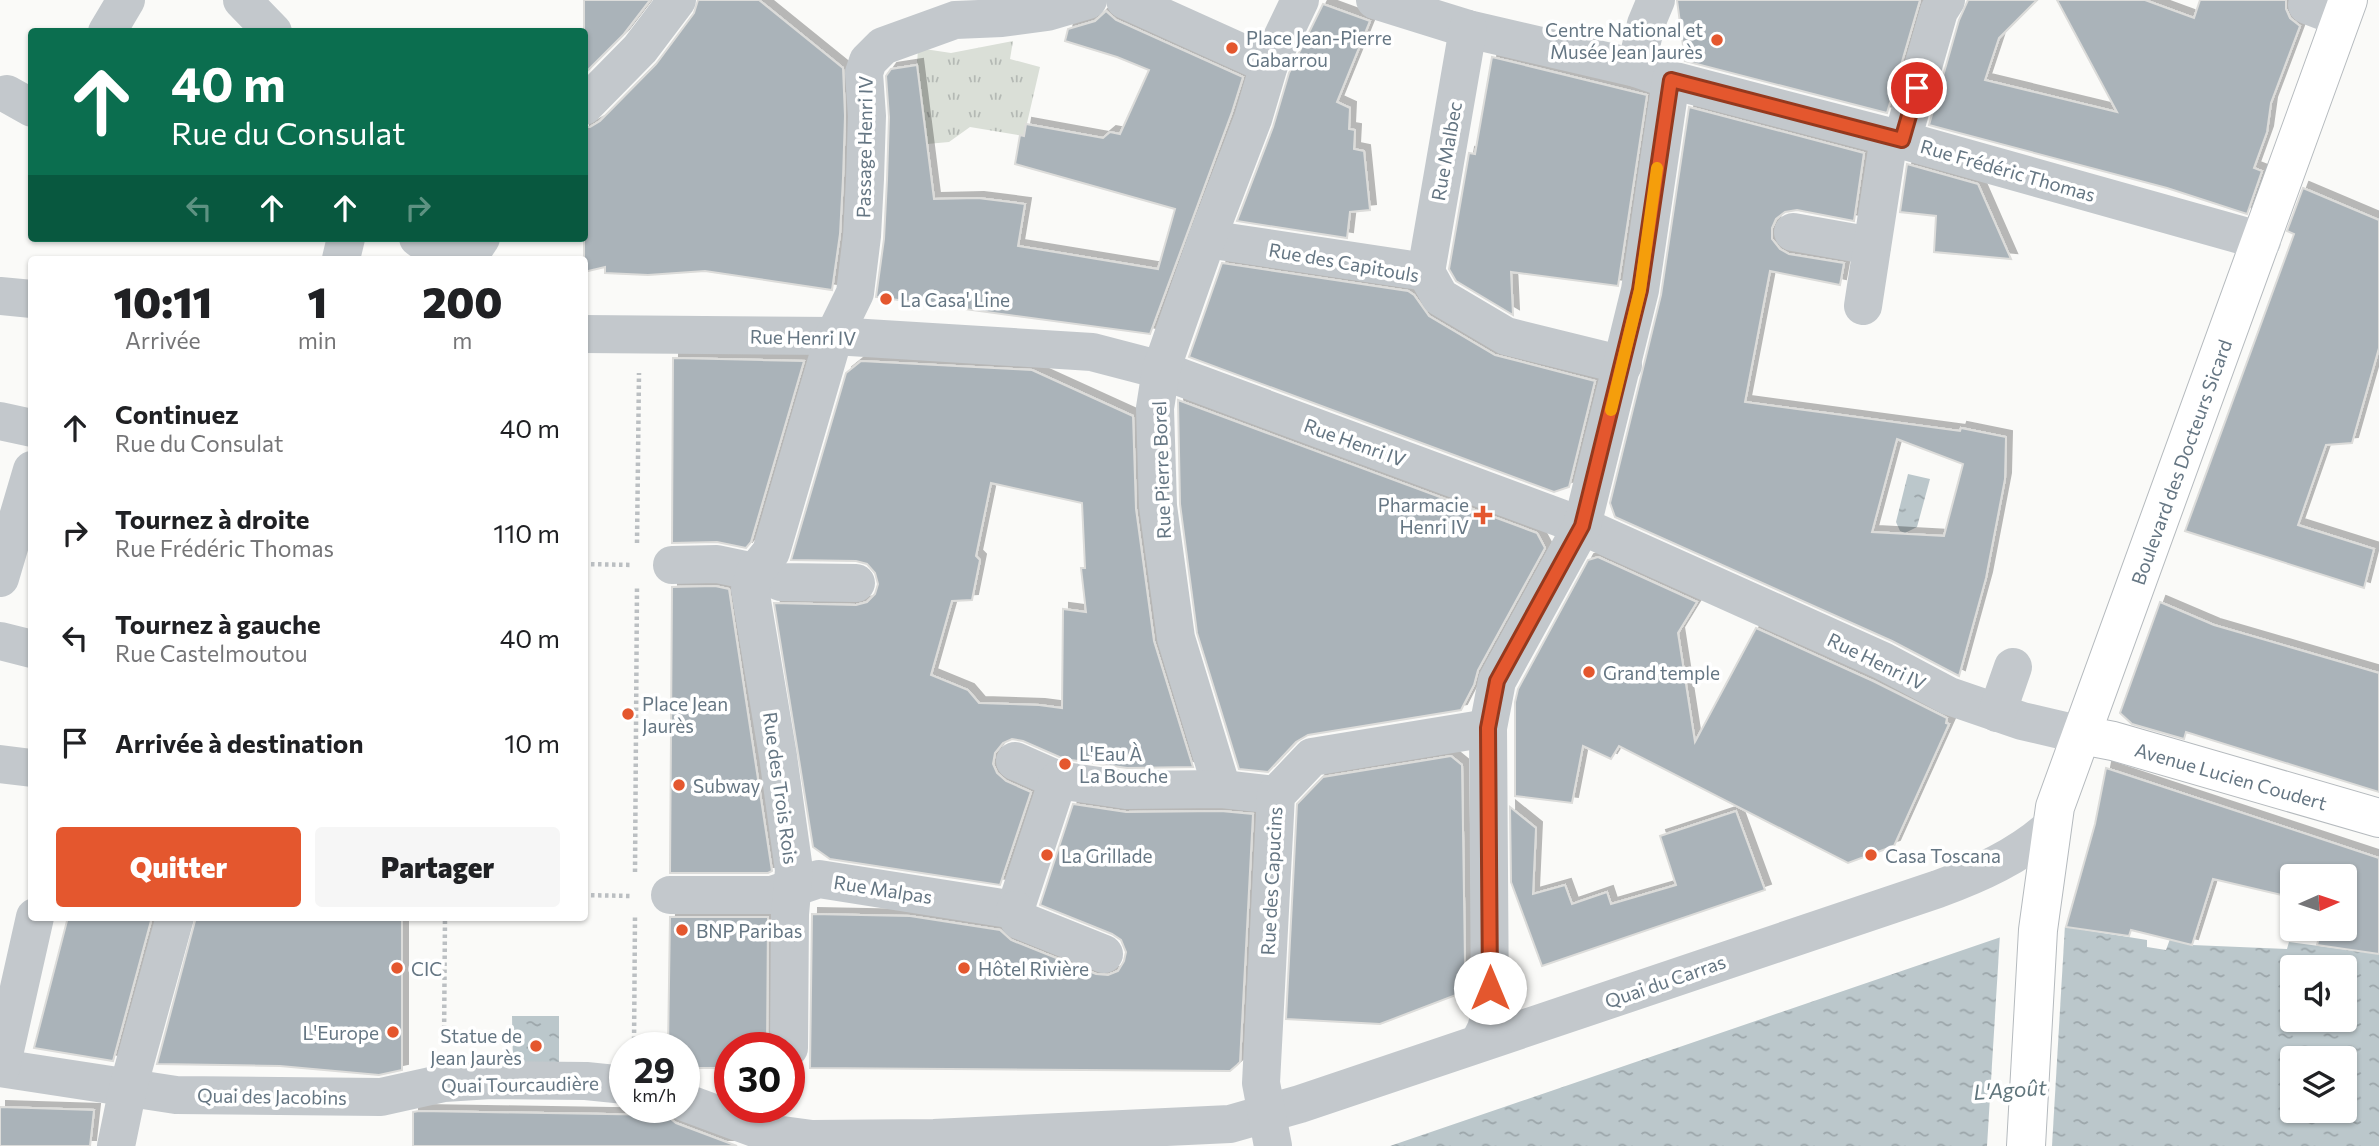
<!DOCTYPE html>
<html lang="fr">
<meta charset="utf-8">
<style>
body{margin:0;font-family:Commissioner,sans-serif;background:#f6f6f6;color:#202124;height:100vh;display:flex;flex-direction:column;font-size:26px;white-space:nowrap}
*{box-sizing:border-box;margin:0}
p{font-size:23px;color:#757577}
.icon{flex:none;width:38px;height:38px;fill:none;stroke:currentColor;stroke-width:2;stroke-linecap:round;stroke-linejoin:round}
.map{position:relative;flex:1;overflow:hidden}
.panel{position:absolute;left:28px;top:256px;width:560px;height:665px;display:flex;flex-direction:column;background:#fff;border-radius:7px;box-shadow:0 2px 5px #0004}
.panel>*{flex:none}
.top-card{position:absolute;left:28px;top:28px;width:560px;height:214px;border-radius:7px;box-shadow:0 2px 5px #0004;background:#0b6e4f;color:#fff;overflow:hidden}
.needle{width:46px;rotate:87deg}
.buttons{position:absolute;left:2280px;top:864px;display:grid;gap:14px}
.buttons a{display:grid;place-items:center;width:77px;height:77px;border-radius:7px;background:#fff;box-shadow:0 2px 5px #0004;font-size:35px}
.speed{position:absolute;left:609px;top:1032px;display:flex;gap:14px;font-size:35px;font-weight:700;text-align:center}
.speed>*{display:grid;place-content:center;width:91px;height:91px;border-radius:50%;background:#fff;box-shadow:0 2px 5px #0004;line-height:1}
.speed small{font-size:18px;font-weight:400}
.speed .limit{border:10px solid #d22;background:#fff;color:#111}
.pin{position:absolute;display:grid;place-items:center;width:60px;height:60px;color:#fff;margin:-30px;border:4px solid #fff;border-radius:50%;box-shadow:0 2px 7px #0007}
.me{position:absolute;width:77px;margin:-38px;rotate:0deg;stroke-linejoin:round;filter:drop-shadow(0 0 5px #0008)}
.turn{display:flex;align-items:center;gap:24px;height:147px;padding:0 28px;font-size:32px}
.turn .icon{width:91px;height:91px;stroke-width:2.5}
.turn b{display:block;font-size:49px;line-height:60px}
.lanes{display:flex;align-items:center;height:66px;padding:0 28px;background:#0003;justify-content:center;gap:35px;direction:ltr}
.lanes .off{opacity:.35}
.eta{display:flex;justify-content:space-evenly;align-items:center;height:119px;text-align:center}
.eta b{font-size:42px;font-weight:800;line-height:49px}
.cta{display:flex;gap:14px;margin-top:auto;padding:14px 28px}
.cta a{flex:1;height:80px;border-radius:7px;background:#e4572e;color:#fff;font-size:28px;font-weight:800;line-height:80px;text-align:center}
.cta a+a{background:#f6f6f6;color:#202124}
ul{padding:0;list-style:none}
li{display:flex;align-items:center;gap:21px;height:105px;padding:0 28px}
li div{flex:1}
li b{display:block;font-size:26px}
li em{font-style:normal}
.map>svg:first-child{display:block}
.park{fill:url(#park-tufts)}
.water{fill:url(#water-ripples);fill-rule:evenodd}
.pier{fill:#fafaf8}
.building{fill:#aab3b9;stroke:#dcdcda;stroke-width:2;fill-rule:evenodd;filter:url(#shadow)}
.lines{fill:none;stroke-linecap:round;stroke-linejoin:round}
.major-casing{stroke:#b5babe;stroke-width:40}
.path{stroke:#bbbfc2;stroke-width:4.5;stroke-dasharray:3.5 3.5;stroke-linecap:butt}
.minor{stroke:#c3c8cc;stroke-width:38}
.major{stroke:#fff;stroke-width:38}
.route-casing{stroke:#94391e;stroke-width:18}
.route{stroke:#e4572e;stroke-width:12}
.slow{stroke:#f59e0b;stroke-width:12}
.poi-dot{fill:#e4572e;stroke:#fff;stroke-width:2.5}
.labels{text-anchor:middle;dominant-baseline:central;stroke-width:7;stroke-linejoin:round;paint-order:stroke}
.poi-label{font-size:19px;fill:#657683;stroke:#fff;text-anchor:start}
.street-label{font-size:19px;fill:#657683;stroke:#fff}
.water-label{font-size:21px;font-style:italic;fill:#60757c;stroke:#fff}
</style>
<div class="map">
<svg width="2379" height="1146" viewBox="0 0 2379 1146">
<defs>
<pattern id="park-tufts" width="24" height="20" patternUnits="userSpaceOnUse" patternTransform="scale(1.75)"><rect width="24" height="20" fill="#dadfd7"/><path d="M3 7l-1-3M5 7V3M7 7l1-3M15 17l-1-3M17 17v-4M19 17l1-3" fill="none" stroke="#b4b9b4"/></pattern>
<pattern id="water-ripples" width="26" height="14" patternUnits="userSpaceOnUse" patternTransform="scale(1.75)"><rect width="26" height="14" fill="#bbc7cb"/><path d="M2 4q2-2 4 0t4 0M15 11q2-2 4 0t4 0" fill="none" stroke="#9ca6aa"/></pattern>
<filter id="shadow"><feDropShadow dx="6" dy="-6" stdDeviation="0" flood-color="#0004"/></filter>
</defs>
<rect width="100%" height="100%" fill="#fafaf8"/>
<path class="park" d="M1013 41 1010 59 1040 67 1024 136 970 127 949 142 927 144 917 65 918 48 951 53Z"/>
<g class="water">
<path d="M1908 474 1930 479 1917 527 1905 533 1900 531 1896 522Z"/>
<path d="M2066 927 2147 940V947L2166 950 2170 939 2192 945 2287 949 2289 942 2379 954V1146H1390L2004 936ZM2292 968H2345V1020H2292ZM2292 1059H2345V1111H2292Z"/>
<path d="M512 1016H559V1067L513 1066Z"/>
</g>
<path class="pier" d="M2065 925 2052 1146H1987L2000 934Z"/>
<g class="building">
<path d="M584 0H650L623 35 584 74Z"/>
<path d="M698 0H759L843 68 845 116 843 178 840 234 832 290 705 271 648 275 605 273V267L584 272V127H590L600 121 656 64 694 13Z"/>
<path d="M1677 0H1920L1887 113 1685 61Z"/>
<path d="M1968 0H2037L1999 38 1985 80 2117 112 2057 0H2145L2194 18 2200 0H2286V9L2290 18 2300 26 2271 103 2267 132 2254 168 2262 171 2247 214 2167 188 1929 125 1959 20Z"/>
<path d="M1323 4 1370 21 1337 102 1350 108 1349 129 1355 130 1354 149 1364 151 1370 210 1350 212 1347 238 1237 221 1273 127 1289 73Z"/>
<path d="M1106 11 1116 20 1243 77 1232 112 1150 334 876 297 884 239 887 180 889 117 886 76 891 69 917 65 934 199 978 198 1025 204 1018 246 1158 269 1175 209 1015 164 1020 135 1024 136 1026 124 1103 138 1110 132 1120 134 1149 70 1117 57 1065 41 1068 29 1095 21Z"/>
<path d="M1492 57 1647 95 1618 286 1511 272 1513 315 1456 281 1449 269 1469 153 1475 154Z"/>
<path d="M1689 107 1864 153 1854 221 1797 210 1785 212 1776 219 1772 228V239L1780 249 1789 254 1844 263 1840 285 1770 271 1745 402 1960 431 1961 428 2006 437 2005 479 1986 578 1959 676 1892 641 1615 517 1610 503 1661 295ZM1897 439 1963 464 1944 536 1872 532Z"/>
<path d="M1907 164 1978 184 2011 259 1934 252 1936 216 1900 212Z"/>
<path d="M2303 188 2379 220V348L2352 443 2326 445 2298 525 2374 549 2364 588 2185 531 2294 234 2287 231Z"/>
<path d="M1222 263 1408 291 1414 295 1429 316 1495 355 1595 381 1569 487 1554 492 1189 357Z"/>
<path d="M673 358 804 361 751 542 746 548 717 542 672 543Z"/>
<path d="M861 361 1032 370 1133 416 1136 509 1154 641 1193 767 1127 768 1064 759 1023 741 1012 739 1003 743 995 753 993 764 997 773 1006 781 1031 792 1000 885 830 859 813 847 774 603 856 605 867 602 875 594 878 584 875 573 867 564 856 561 791 560 846 373ZM991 483 1082 503 1085 568H1081L1086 612 1063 609 1062 708 1039 705 979 703 968 690 931 675 952 601 972 600 980 560 976 556Z"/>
<path d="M1178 400 1537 533 1545 548 1478 670 1474 685 1461 710 1308 735 1296 742 1268 772 1239 769 1197 633 1180 504Z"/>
<path d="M1598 557 1697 602 1678 633 1695 742 1756 628 1873 681 1947 718 1946 723 1949 724 1894 846 1848 863 1619 746 1611 759 1583 746 1572 803 1515 796V702L1518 689 1588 560Z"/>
<path d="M715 586 729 589 772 871 768 873H670L672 587Z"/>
<path d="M2160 602 2214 625 2379 673V792L2186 732 2184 739 2132 724 2120 713Z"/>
<path d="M1451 756 1462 765 1465 962 1462 987 1456 995 1380 1024 1286 1019 1297 804 1323 777Z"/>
<path d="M2106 768 2379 858V954L2317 945 2321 929H2345V877H2292V908L2285 906 2286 896 2213 879 2192 945 2131 930 2129 936 2066 927 2095 824Z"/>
<path d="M1073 804 1126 812 1221 811 1253 814 1240 1062 1237 1065 1230 1071 810 1068 812 914 910 916 1000 930 1011 940 1096 974 1108 975 1118 971 1124 961 1126 952 1121 940 1112 934 1040 905Z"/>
<path d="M1510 807 1536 828 1533 894 1565 885 1572 904 1607 892 1611 904 1676 885 1660 836 1736 811 1765 890 1542 966 1511 882Z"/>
<path d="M68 917H152L113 1061 34 1048Z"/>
<path d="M196 917H402V1070L379 1075 280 1066 157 1064Z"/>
<path d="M670 917H768L767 1048H730V1068H684V1048H668Z"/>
<path d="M0 1107 94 1110 90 1146H0Z"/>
<path d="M419 1111 666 1115 676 1123 737 1146H413V1112Z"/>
</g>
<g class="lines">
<g class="major-casing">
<g id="major">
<path d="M2082 735 2113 741 2379 818"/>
<path d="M2026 1146 2038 930 2055 807 2348 0"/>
</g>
</g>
<g class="path">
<path d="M637 543 639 373"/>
<path d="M584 564 633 565"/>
<path d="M635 872 637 587"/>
<path d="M584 895 630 896"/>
<path d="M444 1043 445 917"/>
<path d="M634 1047 635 916"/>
</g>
<g class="minor">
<path d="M242 0 273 32"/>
<path d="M1125 0 1269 65"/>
<path d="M1375 0 1468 29 1636 68 1671 80 1902 140 2262 241"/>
<path d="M2307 5 2341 18"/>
<path d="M107 32 126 0"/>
<path d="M1636 68 1646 24 1656 0"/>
<path d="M7 94 32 108"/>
<path d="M584 106 640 49 677 0"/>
<path d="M1902 140 1939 11 1946 0"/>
<path d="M1793 232 1872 246"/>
<path d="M418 238 448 259"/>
<path d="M1207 239 1426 272 1440 297 1506 336 1623 365"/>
<path d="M341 259 346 238"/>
<path d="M467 259 481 238"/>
<path d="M1426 272 1468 29"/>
<path d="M0 296 32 299"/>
<path d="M1863 306 1889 137"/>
<path d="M584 334 834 336 1092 352 1161 370 1582 526 1883 661 1949 696 2022 721 2082 735"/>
<path d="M0 421 32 428"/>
<path d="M672 565 717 564 755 572 781 582 856 583"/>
<path d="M0 578 32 470"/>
<path d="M0 641 32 649"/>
<path d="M1997 713 2013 667"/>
<path d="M1015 761 1058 780"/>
<path d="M0 764 32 768"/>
<path d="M1222 789 1176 638 1158 506 1155 408 1161 370 1207 239 1253 119 1269 65 1300 0"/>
<path d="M670 895H772L819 879 1015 910 1058 780 1126 790 1222 789 1276 795"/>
<path d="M1015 910 1019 920 1104 954"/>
<path d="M1479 1043 1486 1029 1490 1014 1488 728 1497 681 1582 526 1640 290 1671 80"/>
<path d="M789 1048 790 914 794 870 778 756 750 589 755 572 771 552 834 336 855 293 862 236 865 179 867 116 864 73 868 61 883 46 955 20 1002 18 1047 12 1088 0"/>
<path d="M0 1068 176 1095 381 1097 444 1083 491 1080 586 1081 625 1085"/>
<path d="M1 1068 35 917"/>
<path d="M684 1102 757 1129 775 1134 812 1139 934 1138 1230 1124 1300 1104 1938 889C1979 874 2019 856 2051 827"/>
<path d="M116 1146 128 1088 175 917"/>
<path d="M1273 1146 1261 1083 1276 795 1312 757 1488 728"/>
</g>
<use href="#major" class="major"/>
</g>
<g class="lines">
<g class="route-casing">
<path id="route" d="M1490 988 1488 728 1497 681 1582 526 1640 290 1671 80 1902 140 1917 88"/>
</g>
<use href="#route" class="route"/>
<path class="slow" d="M1611 410 1640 290 1657 168"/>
</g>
<g class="poi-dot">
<circle cx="1717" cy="40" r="7"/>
<circle cx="1232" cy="48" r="7"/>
<circle cx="886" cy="299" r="7"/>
<path d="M1479.5 504.5h7v7h7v7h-7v7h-7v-7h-7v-7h7z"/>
<circle cx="1589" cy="672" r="7"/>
<circle cx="628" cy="714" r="7"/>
<circle cx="1065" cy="764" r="7"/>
<circle cx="679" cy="785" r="7"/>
<circle cx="1047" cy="855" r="7"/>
<circle cx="1871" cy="855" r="7"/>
<circle cx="682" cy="930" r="7"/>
<circle cx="397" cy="968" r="7"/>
<circle cx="964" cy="968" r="7"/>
<circle cx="393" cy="1032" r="7"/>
<circle cx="536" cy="1046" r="7"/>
</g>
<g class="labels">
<g class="poi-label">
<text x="1703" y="29" text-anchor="end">Centre National et<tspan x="1703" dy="22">Musée Jean Jaurès</tspan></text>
<text x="1246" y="37">Place Jean-Pierre<tspan x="1246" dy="22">Gabarrou</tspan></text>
<text x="900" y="299">La Casa' Line</text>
<text x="1469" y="504" text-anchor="end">Pharmacie<tspan x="1469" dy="22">Henri IV</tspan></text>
<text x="1603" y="672">Grand temple</text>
<text x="642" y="703">Place Jean<tspan x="642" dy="22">Jaurès</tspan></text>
<text x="1079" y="753">L'Eau À<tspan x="1079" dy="22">La Bouche</tspan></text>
<text x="693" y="785">Subway</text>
<text x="1061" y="855">La Grillade</text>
<text x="1885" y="855">Casa Toscana</text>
<text x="696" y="930">BNP Paribas</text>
<text x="411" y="968">CIC</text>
<text x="978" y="968">Hôtel Rivière</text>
<text x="379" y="1032" text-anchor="end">L'Europe</text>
<text x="522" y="1035" text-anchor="end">Statue de<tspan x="522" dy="22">Jean Jaurès</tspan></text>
</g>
<g class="street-label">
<text transform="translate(864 147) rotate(-89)">Passage Henri IV</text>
<text transform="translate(1446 151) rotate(-80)">Rue Malbec</text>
<text transform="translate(2008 170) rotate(16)">Rue Frédéric Thomas</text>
<text transform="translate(1344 262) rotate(10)">Rue des Capitouls</text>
<text transform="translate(803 337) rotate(1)">Rue Henri IV</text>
<text transform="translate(1355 442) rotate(20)">Rue Henri IV</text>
<text transform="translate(2181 462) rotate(-70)">Boulevard des Docteurs Sicard</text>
<text transform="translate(1161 470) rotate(-92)">Rue Pierre Borel</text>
<text transform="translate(1877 661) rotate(26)">Rue Henri IV</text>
<text transform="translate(2231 776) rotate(16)">Avenue Lucien Coudert</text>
<text transform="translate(781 788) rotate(82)">Rue des Trois Rois</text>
<text transform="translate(1271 881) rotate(-87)">Rue des Capucins</text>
<text transform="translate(883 889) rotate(9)">Rue Malpas</text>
<text transform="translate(1665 981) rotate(-19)">Quai du Carras</text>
<text transform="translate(520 1084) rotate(-1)">Quai Tourcaudière</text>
<text transform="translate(272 1096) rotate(1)">Quai des Jacobins</text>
</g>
<g class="water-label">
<text transform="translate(2010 1089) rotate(-4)">L'Agoût</text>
</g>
</g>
</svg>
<div class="buttons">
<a><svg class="needle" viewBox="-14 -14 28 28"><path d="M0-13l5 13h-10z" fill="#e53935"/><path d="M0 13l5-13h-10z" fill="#757577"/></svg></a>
<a><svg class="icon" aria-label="sound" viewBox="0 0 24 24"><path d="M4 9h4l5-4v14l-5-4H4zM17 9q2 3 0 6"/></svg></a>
<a><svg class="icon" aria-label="layers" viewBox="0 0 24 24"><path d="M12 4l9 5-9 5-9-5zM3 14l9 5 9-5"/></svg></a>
</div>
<div class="speed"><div>29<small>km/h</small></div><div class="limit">30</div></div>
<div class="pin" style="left:1917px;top:88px;background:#d93025"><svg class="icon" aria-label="arrive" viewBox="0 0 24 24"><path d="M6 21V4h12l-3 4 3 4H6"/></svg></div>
<svg class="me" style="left:1490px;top:988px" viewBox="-20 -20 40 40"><circle r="19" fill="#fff"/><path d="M0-13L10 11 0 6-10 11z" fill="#e4572e"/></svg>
<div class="top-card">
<div class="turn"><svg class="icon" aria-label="ahead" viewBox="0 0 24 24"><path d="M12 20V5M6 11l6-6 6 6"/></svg><div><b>40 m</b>Rue du Consulat</div></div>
<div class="lanes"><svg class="icon off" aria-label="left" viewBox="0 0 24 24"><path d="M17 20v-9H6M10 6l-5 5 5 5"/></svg><svg class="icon" aria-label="ahead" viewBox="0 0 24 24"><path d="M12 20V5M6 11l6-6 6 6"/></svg><svg class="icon" aria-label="ahead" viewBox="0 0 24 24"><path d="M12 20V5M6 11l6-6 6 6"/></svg><svg class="icon off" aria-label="right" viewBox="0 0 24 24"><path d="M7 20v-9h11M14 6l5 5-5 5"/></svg></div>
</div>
<section class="panel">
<div class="eta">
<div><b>10:11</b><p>Arrivée</p></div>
<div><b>1</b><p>min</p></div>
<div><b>200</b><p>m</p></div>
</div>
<ul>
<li><svg class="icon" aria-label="ahead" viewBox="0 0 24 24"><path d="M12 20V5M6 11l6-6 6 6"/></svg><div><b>Continuez</b><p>Rue du Consulat</p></div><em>40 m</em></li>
<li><svg class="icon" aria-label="right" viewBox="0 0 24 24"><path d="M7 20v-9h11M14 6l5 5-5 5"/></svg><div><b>Tournez à droite</b><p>Rue Frédéric Thomas</p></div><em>110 m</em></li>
<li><svg class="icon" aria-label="left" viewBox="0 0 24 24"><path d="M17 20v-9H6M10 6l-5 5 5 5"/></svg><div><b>Tournez à gauche</b><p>Rue Castelmoutou</p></div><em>40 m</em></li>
<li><svg class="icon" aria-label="arrive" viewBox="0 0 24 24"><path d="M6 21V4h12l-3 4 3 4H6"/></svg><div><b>Arrivée à destination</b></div><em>10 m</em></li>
</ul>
<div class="cta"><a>Quitter</a><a>Partager</a></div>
</section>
</div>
